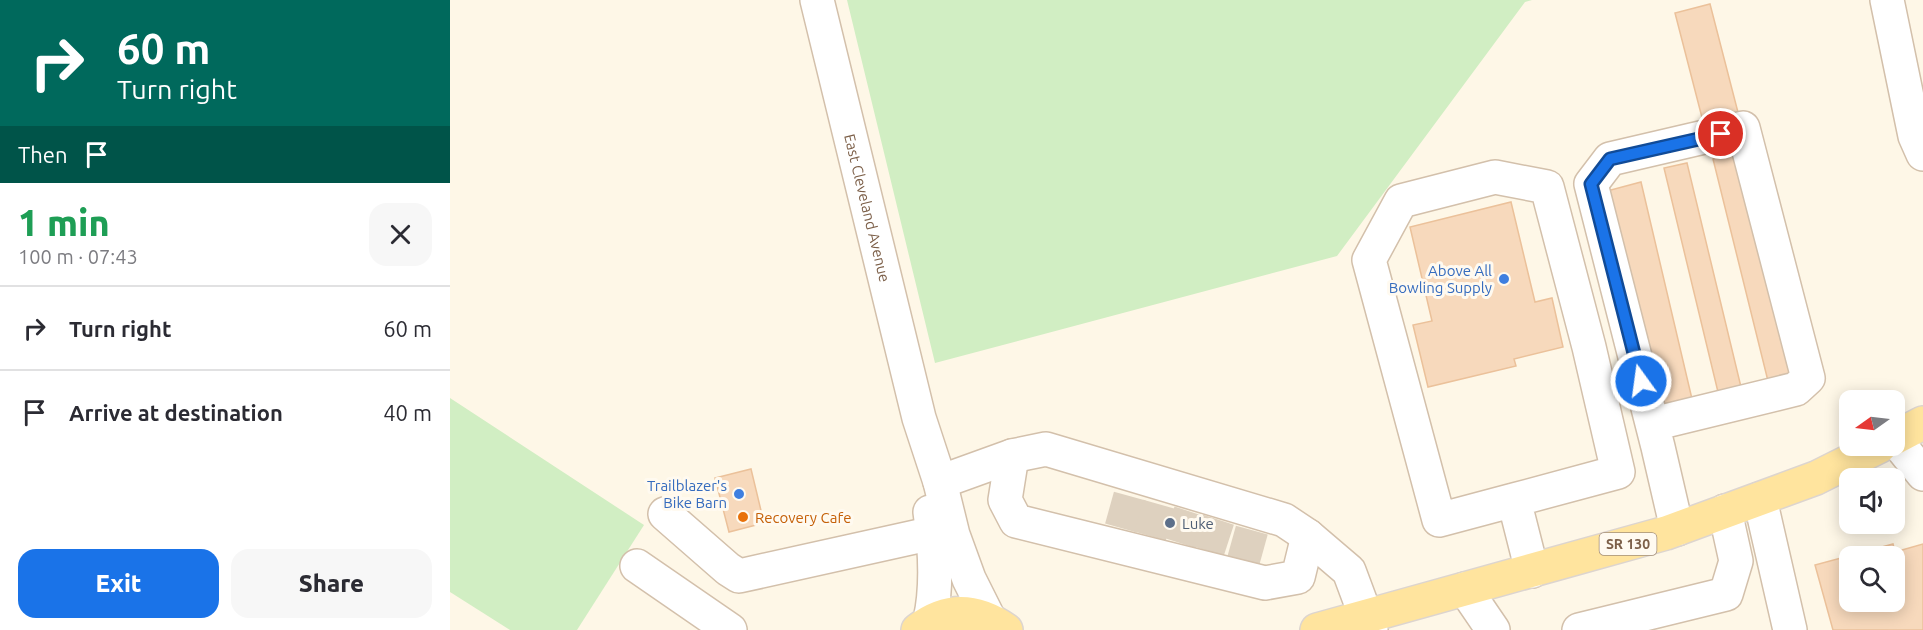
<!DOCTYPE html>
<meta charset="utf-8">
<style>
body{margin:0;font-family:Ubuntu,sans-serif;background:#f7f7f7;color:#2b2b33;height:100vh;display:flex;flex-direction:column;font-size:22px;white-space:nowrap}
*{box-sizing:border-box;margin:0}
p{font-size:20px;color:#7c7c81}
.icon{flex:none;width:33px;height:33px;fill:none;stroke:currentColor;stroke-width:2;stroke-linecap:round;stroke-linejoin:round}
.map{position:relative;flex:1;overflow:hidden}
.side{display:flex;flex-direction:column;background:#fff;width:450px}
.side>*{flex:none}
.guide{background:#00695c;color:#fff;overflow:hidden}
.needle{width:39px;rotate:256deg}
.controls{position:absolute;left:1389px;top:390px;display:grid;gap:12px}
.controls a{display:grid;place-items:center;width:66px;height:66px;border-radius:12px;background:#fff;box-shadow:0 3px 15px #0003;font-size:30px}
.pin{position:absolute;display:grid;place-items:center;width:51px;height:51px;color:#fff;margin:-26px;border:3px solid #fff;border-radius:50%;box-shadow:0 2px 6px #0007}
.me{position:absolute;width:66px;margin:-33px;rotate:346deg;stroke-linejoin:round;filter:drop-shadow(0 0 4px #0008)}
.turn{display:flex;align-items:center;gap:21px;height:126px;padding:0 18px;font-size:27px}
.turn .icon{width:78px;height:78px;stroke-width:2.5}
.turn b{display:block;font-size:42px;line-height:51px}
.then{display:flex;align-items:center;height:57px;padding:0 18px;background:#0003;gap:12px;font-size:22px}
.round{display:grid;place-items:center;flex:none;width:63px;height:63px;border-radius:18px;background:#f7f7f7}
.overview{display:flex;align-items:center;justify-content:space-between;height:102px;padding:0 18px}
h1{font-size:36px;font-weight:800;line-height:45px;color:#1e9e55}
.action{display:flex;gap:12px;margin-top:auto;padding:12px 18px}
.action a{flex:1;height:69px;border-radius:18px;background:#1a73e8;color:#fff;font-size:24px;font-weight:800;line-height:69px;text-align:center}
.action a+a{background:#f7f7f7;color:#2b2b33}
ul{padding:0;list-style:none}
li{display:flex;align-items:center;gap:18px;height:84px;padding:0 18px;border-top:2px solid #e1e1e2}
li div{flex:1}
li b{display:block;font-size:22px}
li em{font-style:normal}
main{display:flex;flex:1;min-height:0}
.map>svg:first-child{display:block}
.green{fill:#d1eec3}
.building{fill:#f7d9bc;stroke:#ebc19a;stroke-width:1.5;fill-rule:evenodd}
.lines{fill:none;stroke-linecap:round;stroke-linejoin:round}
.minor-tunnel{stroke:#ded1bf;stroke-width:33;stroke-dasharray:33 16;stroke-linecap:butt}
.minor-casing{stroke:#d3c0ab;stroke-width:36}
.major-casing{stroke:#ddd5cf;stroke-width:36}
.minor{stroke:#fff;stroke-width:33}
.major{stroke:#ffe49e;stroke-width:33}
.route-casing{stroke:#114b97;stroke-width:15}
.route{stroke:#1a73e8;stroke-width:10}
.shop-dot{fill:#3f7fe0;stroke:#fffaf0;stroke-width:2}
.food-dot{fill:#e8710a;stroke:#fffaf0;stroke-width:2}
.service-dot{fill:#5c6f8a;stroke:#fffaf0;stroke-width:2}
.labels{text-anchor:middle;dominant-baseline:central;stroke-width:6;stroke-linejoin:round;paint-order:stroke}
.shield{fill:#fffaf0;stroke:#a38e7a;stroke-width:1.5}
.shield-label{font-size:14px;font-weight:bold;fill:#7c5f48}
.street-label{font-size:15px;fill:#7c5f48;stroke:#fffaf0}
.shop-label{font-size:15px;fill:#366cbe;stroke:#fffaf0;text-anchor:end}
.food-label{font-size:15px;fill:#c56008;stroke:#fffaf0;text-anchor:start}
.service-label{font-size:15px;fill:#4e5e75;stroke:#fffaf0;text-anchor:start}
</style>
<main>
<section class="side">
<div class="guide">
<div class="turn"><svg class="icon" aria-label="right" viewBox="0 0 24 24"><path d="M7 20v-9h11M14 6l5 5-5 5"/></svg><div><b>60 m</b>Turn right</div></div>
<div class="then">Then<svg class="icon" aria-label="arrive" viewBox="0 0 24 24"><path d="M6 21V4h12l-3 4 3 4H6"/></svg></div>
</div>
<div class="overview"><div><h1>1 min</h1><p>100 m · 07:43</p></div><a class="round"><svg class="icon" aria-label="close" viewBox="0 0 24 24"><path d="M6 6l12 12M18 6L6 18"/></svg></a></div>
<ul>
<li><svg class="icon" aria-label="right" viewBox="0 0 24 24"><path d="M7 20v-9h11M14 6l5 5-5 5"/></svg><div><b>Turn right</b></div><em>60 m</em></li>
<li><svg class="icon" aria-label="arrive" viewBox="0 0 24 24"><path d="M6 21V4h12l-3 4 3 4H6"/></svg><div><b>Arrive at destination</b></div><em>40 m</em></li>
</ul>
<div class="action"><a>Exit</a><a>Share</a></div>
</section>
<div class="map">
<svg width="1473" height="630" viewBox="0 0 1473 630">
<rect width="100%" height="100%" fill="#fef7e7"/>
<g class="green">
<path d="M397 0H1082L1075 2 887 256 485 363Z"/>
<path d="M0 398 194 525 127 630H60L0 592Z"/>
</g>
<g class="building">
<path d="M1260 4 1291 124 1256 133 1225 13Z"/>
<path d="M1296 151 1350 373 1318 381 1263 159Z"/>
<path d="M1237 163 1291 387 1268 392 1214 168Z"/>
<path d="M1191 182 1242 399 1208 407 1157 191Z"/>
<path d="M1061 202 1085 302 1102 298 1113 347 1064 359 1066 366 978 387 963 325 982 321 960 227Z"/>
<path d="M301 469 314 523 279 532 265 478Z"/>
<path d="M1443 544 1445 552 1473 544V630H1383L1365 565ZM1400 556H1444V602H1400Z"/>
</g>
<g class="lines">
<g class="minor-tunnel">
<path d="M671 528 681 492"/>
<path d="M700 536 710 501"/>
<path d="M730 543 741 509"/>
<path d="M758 551 769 517"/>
<path d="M793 562 803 526"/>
</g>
<g class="minor-casing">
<g id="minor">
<path id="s1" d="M367 0 469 418 490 482 503 535 519 579 539 619"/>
<path d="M1437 0 1465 136 1473 154"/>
<path d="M1203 424 1346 389 1358 378 1293 128 1160 159 1141 184 1208 447 1227 529"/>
<path d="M1444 438 1473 474"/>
<path d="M562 456 555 500 566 521 815 583 848 577 858 536"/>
<path d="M490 482 562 456 596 449 834 520 858 536 899 571 921 630"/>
<path d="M1310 499 1340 630"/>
<path d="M1064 500 1168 472 1139 347 1097 187 1045 177 951 201 919 260 989 520 1064 500 1082 571"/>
<path d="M480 512C485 547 488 585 480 620"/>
<path d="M215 514 278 569 289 576 483 533"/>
<path d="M187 566 280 630"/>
<path d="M1015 589 1043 630"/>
<path d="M1129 630 1276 594 1286 561 1275 511"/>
</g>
</g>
<g class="major-casing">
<g id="major">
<path d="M1444 438 1473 423"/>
<path d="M468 630C498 607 526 609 556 630"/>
<path d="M867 630 1216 533 1366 478 1430 446"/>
</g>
</g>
<use href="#minor" class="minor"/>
<use href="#major" class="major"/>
</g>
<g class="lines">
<g class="route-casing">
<path id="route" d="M1191 381 1141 184 1160 159 1271 134"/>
</g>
<use href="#route" class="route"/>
</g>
<g class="shop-dot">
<circle cx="1054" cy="279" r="6"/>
<circle cx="289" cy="494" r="6"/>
</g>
<circle class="food-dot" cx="293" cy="517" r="6"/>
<circle class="service-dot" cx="720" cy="523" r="6"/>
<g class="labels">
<rect class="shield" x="1149.5" y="533" width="57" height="22" rx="4.5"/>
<g class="shield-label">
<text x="1178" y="544">SR 130</text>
</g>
<g class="street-label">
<text stroke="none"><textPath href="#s1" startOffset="214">East Cleveland Avenue</textPath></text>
</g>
<g class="shop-label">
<text x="1042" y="270">Above All<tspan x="1042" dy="17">Bowling Supply</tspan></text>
<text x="277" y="485">Trailblazer's<tspan x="277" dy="17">Bike Barn</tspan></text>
</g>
<g class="food-label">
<text x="305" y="517">Recovery Cafe</text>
</g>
<g class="service-label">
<text x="732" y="523">Luke</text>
</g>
</g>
</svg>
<div class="controls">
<a><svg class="needle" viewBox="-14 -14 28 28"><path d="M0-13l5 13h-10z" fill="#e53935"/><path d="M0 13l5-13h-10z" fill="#7c7c81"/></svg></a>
<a><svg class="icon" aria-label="sound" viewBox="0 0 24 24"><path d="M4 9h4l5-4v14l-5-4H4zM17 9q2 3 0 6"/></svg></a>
<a><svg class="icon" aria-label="search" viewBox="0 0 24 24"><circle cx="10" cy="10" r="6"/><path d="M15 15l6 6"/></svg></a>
</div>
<div class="pin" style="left:1271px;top:134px;background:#d93025"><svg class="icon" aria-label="arrive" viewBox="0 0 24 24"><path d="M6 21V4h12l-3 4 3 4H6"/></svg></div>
<svg class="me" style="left:1191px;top:381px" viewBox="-20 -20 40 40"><circle r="17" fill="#1a73e8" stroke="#fff" stroke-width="3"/><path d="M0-11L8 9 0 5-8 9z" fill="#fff"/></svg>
</div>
</main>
